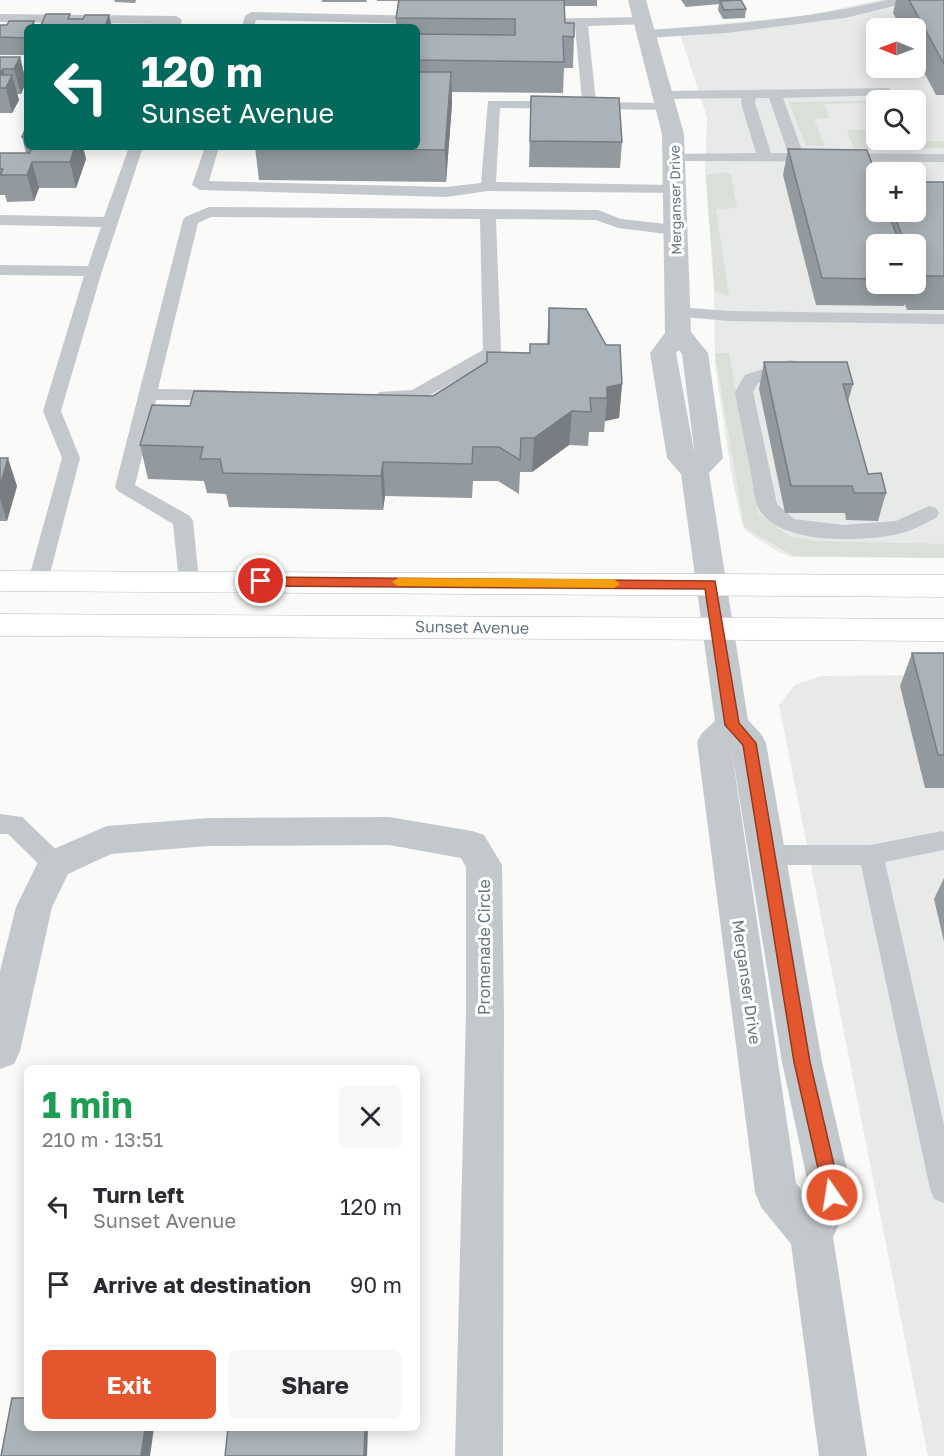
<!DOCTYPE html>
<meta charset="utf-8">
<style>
body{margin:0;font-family:"Golos Text",sans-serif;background:#f7f7f7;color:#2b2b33;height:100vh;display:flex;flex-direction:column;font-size:22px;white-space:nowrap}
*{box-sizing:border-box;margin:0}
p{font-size:20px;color:#7c7c81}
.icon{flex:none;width:33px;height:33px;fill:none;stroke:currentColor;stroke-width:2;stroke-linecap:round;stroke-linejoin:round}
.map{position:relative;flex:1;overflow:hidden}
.details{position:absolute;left:24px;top:1065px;width:396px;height:366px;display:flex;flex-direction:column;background:#fff;border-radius:9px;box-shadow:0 3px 15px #0003}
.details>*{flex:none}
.top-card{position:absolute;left:24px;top:24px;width:396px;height:126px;border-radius:9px;box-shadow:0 3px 15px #0003;background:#00695c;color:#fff;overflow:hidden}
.needle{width:39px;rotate:271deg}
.buttons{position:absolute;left:866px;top:18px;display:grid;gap:12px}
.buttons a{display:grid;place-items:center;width:60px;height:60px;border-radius:9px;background:#fff;box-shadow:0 3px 15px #0003;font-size:30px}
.pin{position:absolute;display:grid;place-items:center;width:51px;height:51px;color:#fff;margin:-26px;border:3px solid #fff;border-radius:50%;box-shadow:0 2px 6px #0007}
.me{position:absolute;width:66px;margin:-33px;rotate:347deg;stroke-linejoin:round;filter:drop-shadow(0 0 4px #0008)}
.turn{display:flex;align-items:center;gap:21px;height:126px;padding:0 18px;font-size:27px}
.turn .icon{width:78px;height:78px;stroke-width:2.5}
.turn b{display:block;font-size:42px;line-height:51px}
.round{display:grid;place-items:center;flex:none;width:63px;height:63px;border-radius:9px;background:#f7f7f7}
.head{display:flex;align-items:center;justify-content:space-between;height:102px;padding:0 18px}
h1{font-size:36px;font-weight:700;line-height:45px;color:#1e9e55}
.primary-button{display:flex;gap:12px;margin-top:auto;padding:12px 18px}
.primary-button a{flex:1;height:69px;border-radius:9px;background:#e4572e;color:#fff;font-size:24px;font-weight:700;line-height:69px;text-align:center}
.primary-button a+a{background:#f7f7f7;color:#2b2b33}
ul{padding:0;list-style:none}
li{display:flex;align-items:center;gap:18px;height:78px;padding:0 18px}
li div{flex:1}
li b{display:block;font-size:22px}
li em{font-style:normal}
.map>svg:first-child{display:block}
.built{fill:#e8e9e9;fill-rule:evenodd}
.green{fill:#dadfd7}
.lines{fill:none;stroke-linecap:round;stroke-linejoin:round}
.secondary-casing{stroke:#b3babf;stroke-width:1}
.service{fill:#c3c8cc;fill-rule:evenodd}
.minor{fill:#c3c8cc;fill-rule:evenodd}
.secondary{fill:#fff;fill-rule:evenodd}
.wall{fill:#929a9f;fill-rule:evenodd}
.shaded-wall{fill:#777d82}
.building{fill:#aab3b9;stroke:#777d82;stroke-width:1.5}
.route{fill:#e4572e;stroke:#94391e;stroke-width:1.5}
.slow{fill:#f59e0b}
.labels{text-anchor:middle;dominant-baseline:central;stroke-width:6;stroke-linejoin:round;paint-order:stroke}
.far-street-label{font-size:14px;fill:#657683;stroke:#fff}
.street-label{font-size:16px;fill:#657683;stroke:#fff}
</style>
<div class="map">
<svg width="944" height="1456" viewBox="0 0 944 1456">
<rect width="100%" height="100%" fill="#fafaf8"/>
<g class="built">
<path d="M879 0H944V558L792 557 775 550 746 531 742 524 732 477 715 364 714 291 705 171 707 117 678 28 809 15ZM876 28H915V68H876ZM876 100H915V140H876ZM876 172H915V212H876ZM876 244H915V284H876Z"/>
<path d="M944 675V1456H928L779 705 795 685 820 676Z"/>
</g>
<g class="green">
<path d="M876 100V103L824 104 829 118 814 119 825 146H806L789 102 922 100 923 103H915V100Z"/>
<path d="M847 130H870L875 142 944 141V148L854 149Z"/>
<path d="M726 172 731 175 737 208 716 209 729 296 715 291 706 175Z"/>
<path d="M715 353H729L758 513 791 537 815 541 944 544V558L794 556 744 527Z"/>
</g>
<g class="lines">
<g class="secondary-casing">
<g id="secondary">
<path d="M0 571 944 575V597L0 591Z"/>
<path d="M0 614 944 619V641L0 636Z"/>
</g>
</g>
<g class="service">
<path d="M887 0H908L906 3 845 18 726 33 647 38 640 34 647 30C727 25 808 19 887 0Z"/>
<path d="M251 12 424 16 430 20 424 24 256 20 254 27H242L245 16Z"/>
<path d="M0 14 176 16 182 20 180 27H168V24L0 22Z"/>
<path d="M643 17 648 18 649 21 648 24 588 26 596 102 666 103 673 107 671 110 500 108 496 182 675 185 680 187 683 190 680 193 488 191 446 197 200 190 192 185 205 147H219L209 181 446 187 481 183 488 101H582L575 26H535L530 25 529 22 530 19Z"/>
<path d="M888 88 895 92 893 95 783 98 803 153 944 154V162L675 161 670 160 668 157 670 154 756 153 741 103 742 98 663 99 656 95 663 91ZM756 98H769L788 153H771L755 103Z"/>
<path d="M129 147H143L102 271 61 411 80 458 48 581 45 586 38 588 31 586 28 581 62 458 43 411 84 276 0 275V265L88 266 101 227 0 225V215L104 217Z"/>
<path d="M209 207 598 210 621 219 675 225 683 230 675 235 618 228 596 220 496 219 501 352 498 356 422 400H379L376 396 379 392 412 390 483 350 480 219 211 217 198 223 158 389 223 390 229 391 232 395 229 399 223 400H156L135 485 190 516 193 521 199 581 196 586 189 588 182 586 179 581 173 524 118 491 115 487 183 220 185 217Z"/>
<path d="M678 307 729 311 944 314V324L729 321 672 316 670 312Z"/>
<path d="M790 360 796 361 799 365 796 369 758 383 753 392 777 504 794 519 843 525 896 521 929 506 936 508 939 513 936 518C923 524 912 531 898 534 862 542 774 546 757 505 754 496 753 484 751 474 746 446 740 419 735 392L745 375Z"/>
<path d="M0 814 22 817 64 857 67 864 64 871 55 874 46 871 8 834H0Z"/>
<path d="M942 831 944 832V850L885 862 944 1125V1203L934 1199 930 1189 861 865H769L760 862 757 855 760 848 769 845H871Z"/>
</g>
<g class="minor">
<path d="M628 0H646L684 134 691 332 708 353 723 458 709 473 748 720 761 734 766 743 822 1062 853 1195 833 1237 867 1456H819L791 1244 761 1207 755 1192 697 742 702 733 715 721 681 474 667 458 650 353 665 333 662 134ZM679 350 682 354 695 456 676 353ZM731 746 782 1062 810 1193 808 1198 796 1183Z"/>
<path d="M389 817 472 831 484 835 502 865 504 1014 503 1456H455L466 1014V867L461 858 389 845 208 846 111 854 68 874 52 907 20 1051 14 1064 0 1069V971L16 907 42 854 107 826 208 818Z"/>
</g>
<use href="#secondary" class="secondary"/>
</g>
<g class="wall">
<path d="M114 0H136L135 3 115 2Z"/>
<path d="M322 0H367L366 2H322Z"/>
<path d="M377 0H597V6H564L565 23 574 37 573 68H564L563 93 452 92V104L446 182 259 180 255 147H417V27H396V18L398 1H377Z"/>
<path d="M681 0H730L746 9 745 18 723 19 718 10 719 4 686 7Z"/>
<path d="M896 0H944V95H936L915 55V28H901L893 13Z"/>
<path d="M0 25 27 27V55H0Z"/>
<path d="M0 57H20L26 82 21 94H17L19 100 12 113H0Z"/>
<path d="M531 96 622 142 620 168 529 167Z"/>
<path d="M27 125V147H83L86 159 76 188H39L34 201 7 202 5 195H0V153H26L22 137Z"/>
<path d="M788 149 876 212H915L944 182V310H907L905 304 904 306 816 305 783 175ZM876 244H915V284H876Z"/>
<path d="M549 308 622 384 619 418 605 421 604 432H589L588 446 569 445 532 472H520L519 494 498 481H473L472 498 385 496 383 510 229 507 226 494 207 493 204 481 148 479 140 445 190 406 433 396 547 344Z"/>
<path d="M764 362 853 384 848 402 868 474 886 493 878 521 846 520 845 513H785L759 389Z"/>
<path d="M0 458 17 486 7 521H0Z"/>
<path d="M912 653H944V788H925L900 686Z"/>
<path d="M944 878V942L934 899Z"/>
</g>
<g class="shaded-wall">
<path d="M109 15 112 27H105Z"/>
<path d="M34 21 35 27H31Z"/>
<path d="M20 57 26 82 21 94 14 69Z"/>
<path d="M3 69 7 85 12 75 19 100 12 113 6 88 0 78V74Z"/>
<path d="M451 72 452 104 446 182 445 150Z"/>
<path d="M73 147H83L86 159 76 188 70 162Z"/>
<path d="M32 162 39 188 34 201 27 175Z"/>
<path d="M622 384 619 418 605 421 607 398V387Z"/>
<path d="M572 411 569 445 532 472 534 438Z"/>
<path d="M8 458 17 486 7 521 0 499V486Z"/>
<path d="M383 462 385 496 383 510 381 476Z"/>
<path d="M145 1428H154L150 1456H141Z"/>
<path d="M365 1428H368L367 1456H364Z"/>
</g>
<g class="building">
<path d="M399 0H564L565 23H574V37L563 36 564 62 417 60V34L515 35V19L396 18Z"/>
<path d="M741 0 746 9 724 10 720 1Z"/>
<path d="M909 0H944V64Z"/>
<path d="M46 14H70L68 19H83L85 15H109L105 27H40Z"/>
<path d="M9 21H34L31 27H27L26 38 0 37V25H7Z"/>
<path d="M0 57H20L14 69H3L0 74Z"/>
<path d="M417 72H451L445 150 255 147H417Z"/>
<path d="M0 75H12L6 88H0Z"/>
<path d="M531 96 619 98 622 142 530 141Z"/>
<path d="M27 125V137H22Z"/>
<path d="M32 147H75L70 162H32L27 175H0L3 169H0V153H30Z"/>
<path d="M788 149 867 150 876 175V212H888L900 244H876V279L822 278Z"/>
<path d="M915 182H944V276H916L915 273V244H905L893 212H915Z"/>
<path d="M549 308 586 309 606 345H620L622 384 607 387V398H590L591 412 572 411 534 438H521L520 460 499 447H473L472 464 383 462 381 476 223 473 220 459H200L203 447 140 445 152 405 190 406 194 391 433 396 487 362V352L530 353V344H549Z"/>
<path d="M764 362H847L853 384H843L868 474 881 473 886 493H854L852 486H791Z"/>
<path d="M0 458H8L0 486Z"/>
<path d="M912 653H944V755H938Z"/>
<path d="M12 1398H27V1428H145L141 1456H1Z"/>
<path d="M228 1428H365L364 1456H225Z"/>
</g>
<path class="route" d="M261 577 715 581 739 723 756 743 810 1062 841 1195 839 1201 832 1204 826 1201 824 1195 794 1062 743 745 725 725 705 589 261 586 254 581Z"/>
<path class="slow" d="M398 578 614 579 620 584 614 588 398 586 392 582Z"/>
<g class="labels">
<g class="far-street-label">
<text transform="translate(675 200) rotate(-91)">Merganser Drive</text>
</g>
<g class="street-label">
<text transform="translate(472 627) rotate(1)">Sunset Avenue</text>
<text transform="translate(484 947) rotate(-90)">Promenade Circle</text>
<text transform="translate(747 982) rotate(82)">Merganser Drive</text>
</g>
</g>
</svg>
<div class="buttons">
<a><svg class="needle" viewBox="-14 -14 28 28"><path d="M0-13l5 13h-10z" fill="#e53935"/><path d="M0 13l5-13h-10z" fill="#7c7c81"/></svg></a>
<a><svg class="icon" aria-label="search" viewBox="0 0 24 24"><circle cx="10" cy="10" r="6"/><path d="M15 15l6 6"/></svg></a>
<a>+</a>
<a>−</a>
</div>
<div class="pin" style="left:261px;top:581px;background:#d93025"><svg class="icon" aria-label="arrive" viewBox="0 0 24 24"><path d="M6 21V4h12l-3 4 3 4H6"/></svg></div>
<svg class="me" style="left:832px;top:1195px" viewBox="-20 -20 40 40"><circle r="17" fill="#e4572e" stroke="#fff" stroke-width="3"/><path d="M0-11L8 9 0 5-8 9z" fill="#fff"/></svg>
<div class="top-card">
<div class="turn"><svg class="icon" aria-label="left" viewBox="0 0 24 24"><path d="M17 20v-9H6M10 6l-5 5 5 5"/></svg><div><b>120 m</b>Sunset Avenue</div></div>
</div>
<section class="details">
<div class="head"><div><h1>1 min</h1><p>210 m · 13:51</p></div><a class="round"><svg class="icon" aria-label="close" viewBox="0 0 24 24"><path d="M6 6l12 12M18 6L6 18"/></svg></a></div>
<ul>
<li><svg class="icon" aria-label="left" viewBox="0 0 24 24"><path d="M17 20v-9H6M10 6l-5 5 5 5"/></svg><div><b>Turn left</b><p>Sunset Avenue</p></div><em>120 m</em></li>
<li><svg class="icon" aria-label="arrive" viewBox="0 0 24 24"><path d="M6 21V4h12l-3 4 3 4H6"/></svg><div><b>Arrive at destination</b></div><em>90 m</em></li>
</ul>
<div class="primary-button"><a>Exit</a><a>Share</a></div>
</section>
</div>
